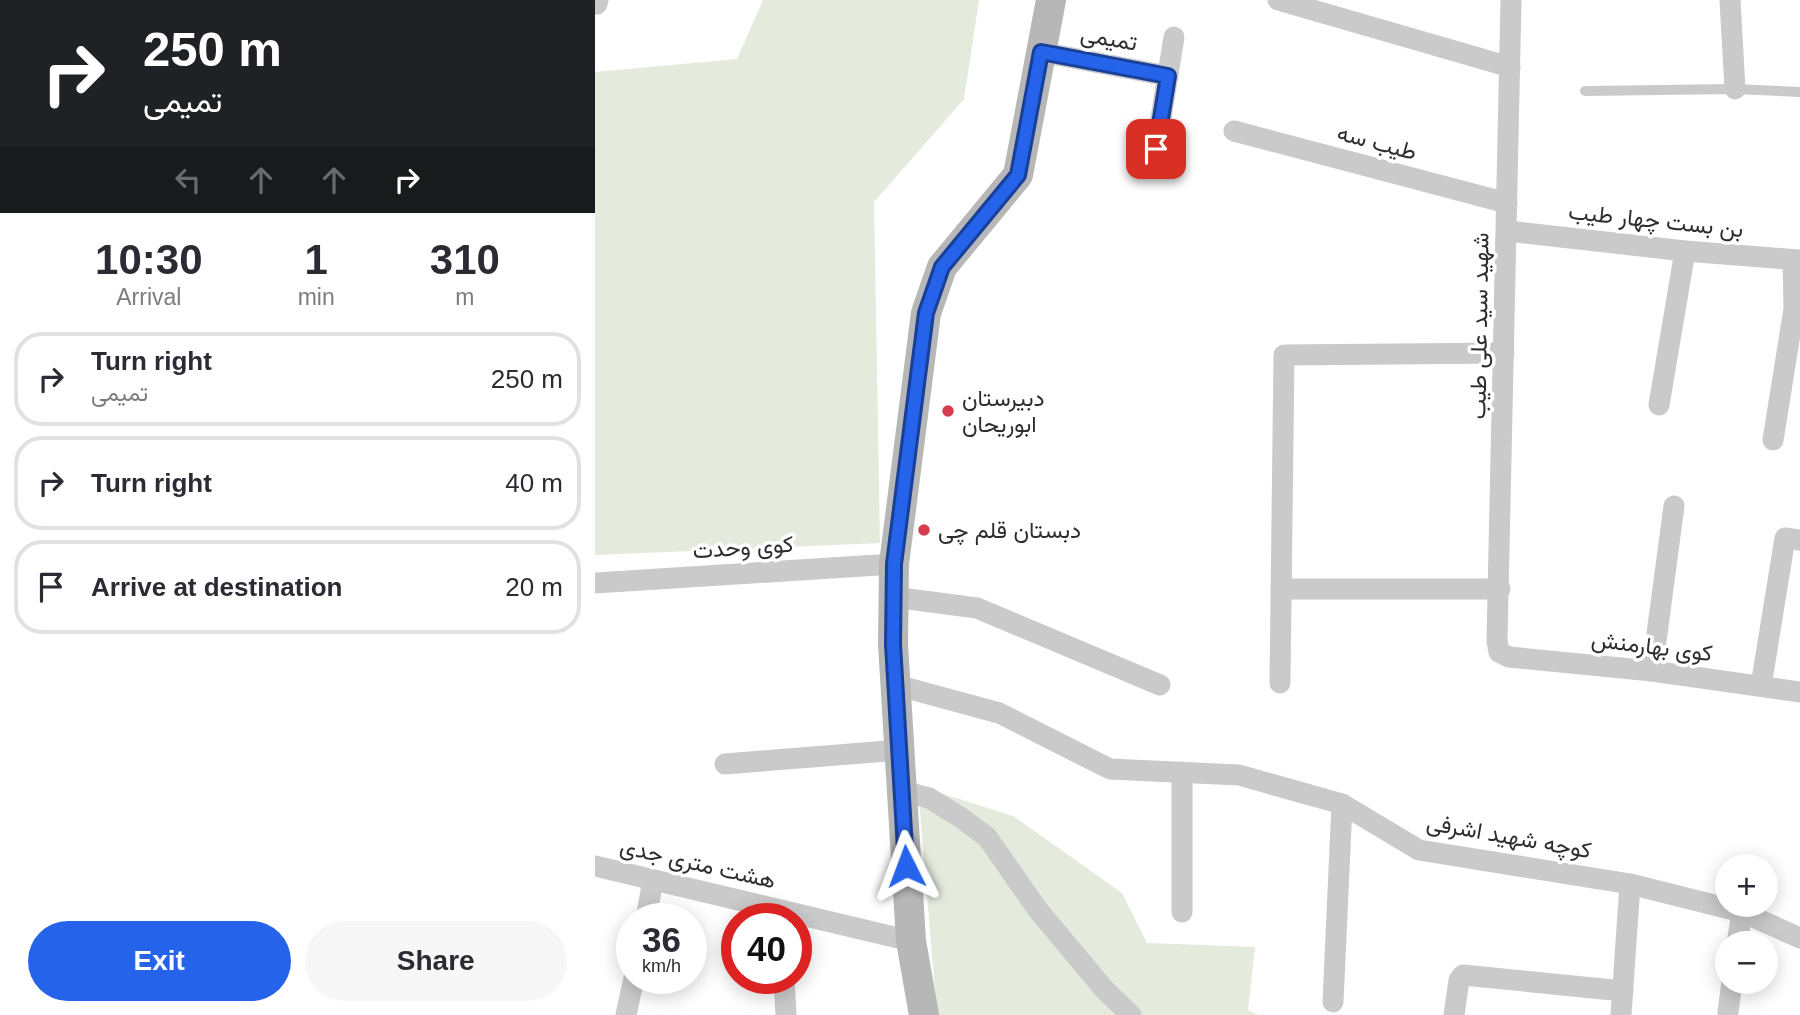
<!DOCTYPE html>
<meta charset="utf-8">
<style>
body{margin:0;font-family:Helvetica,Vazirmatn,sans-serif;background:#f7f7f7;color:#2b2b33;height:100vh;display:flex;flex-direction:column;font-size:26px;white-space:nowrap}
*{box-sizing:border-box;margin:0}
p{font-size:23px;color:#7c7c81}
.icon{flex:none;width:38px;height:38px;fill:none;stroke:currentColor;stroke-width:2;stroke-linecap:round;stroke-linejoin:round}
.map{position:relative;flex:1;overflow:hidden}
.side{display:flex;flex-direction:column;background:#fff;width:595px}
.side>*{flex:none}
.guide{background:#202124;color:#fff;overflow:hidden}
.tools{position:absolute;left:1120px;top:854px;display:grid;gap:14px}
.tools a{display:grid;place-items:center;width:63px;height:63px;border-radius:50%;background:#fff;box-shadow:0 4px 18px #0003;font-size:35px}
.speed{position:absolute;left:21px;top:903px;display:flex;gap:14px;font-size:35px;font-weight:700;text-align:center}
.speed>*{display:grid;place-content:center;width:91px;height:91px;border-radius:50%;background:#fff;box-shadow:0 4px 18px #0003;line-height:1}
.speed small{font-size:18px;font-weight:400}
.speed .limit{border:10px solid #d22;background:#fff;color:#111}
.pin{position:absolute;display:grid;place-items:center;width:60px;height:60px;color:#fff;margin:-30px;border-radius:14px;box-shadow:0 4px 10px #0006}
.me{position:absolute;width:77px;margin:-38px;rotate:357deg;stroke-linejoin:round;filter:drop-shadow(0 0 5px #0008)}
.turn{display:flex;align-items:center;gap:24px;height:147px;padding:0 28px;font-size:32px}
.turn .icon{width:91px;height:91px;stroke-width:2.5}
.turn b{display:block;font-size:49px;line-height:60px}
.lanes{display:flex;align-items:center;height:66px;padding:0 28px;background:#0003;justify-content:center;gap:35px;direction:ltr}
.lanes .off{opacity:.35}
.eta{display:flex;justify-content:space-evenly;align-items:center;height:119px;text-align:center}
.eta b{font-size:42px;font-weight:700;line-height:49px}
.button{display:flex;gap:14px;margin-top:auto;padding:14px 28px}
.button a{flex:1;height:80px;border-radius:42px;background:#2563eb;color:#fff;font-size:28px;font-weight:700;line-height:80px;text-align:center}
.button a+a{background:#f7f7f7;color:#2b2b33}
ul{padding:0;list-style:none}
li{display:flex;align-items:center;gap:21px;height:94px;margin:0 14px 10px;padding:0 14px;border:4px solid #e1e1e2;border-radius:28px}
li div{flex:1}
li b{display:block;font-size:26px}
li em{font-style:normal}
main{display:flex;flex:1;min-height:0}
.map>svg:first-child{display:block}
.green{fill:#e4eadc}
.lines{fill:none;stroke-linecap:round;stroke-linejoin:round}
.lane{stroke:#cacaca;stroke-width:10}
.street{stroke:#cacaca;stroke-width:21}
.secondary{stroke:#b7b7b7;stroke-width:30}
.route-casing{stroke:#184099;stroke-width:18}
.route{stroke:#2563eb;stroke-width:12}
.poi-dot{fill:#d73c4d;stroke:#fff;stroke-width:2.5}
.labels{text-anchor:middle;dominant-baseline:central;stroke-width:7;stroke-linejoin:round;paint-order:stroke}
.street-label{font-size:23px;fill:#2d2d2d;stroke:#fff}
.poi-label{font-size:23px;fill:#2d2d2d;stroke:#fff;text-anchor:start}
</style>
<main>
<section class="side">
<div class="guide">
<div class="turn"><svg class="icon" aria-label="right" viewBox="0 0 24 24"><path d="M7 20v-9h11M14 6l5 5-5 5"/></svg><div><b>250 m</b>تمیمی</div></div>
<div class="lanes"><svg class="icon off" aria-label="left" viewBox="0 0 24 24"><path d="M17 20v-9H6M10 6l-5 5 5 5"/></svg><svg class="icon off" aria-label="ahead" viewBox="0 0 24 24"><path d="M12 20V5M6 11l6-6 6 6"/></svg><svg class="icon off" aria-label="ahead" viewBox="0 0 24 24"><path d="M12 20V5M6 11l6-6 6 6"/></svg><svg class="icon" aria-label="right" viewBox="0 0 24 24"><path d="M7 20v-9h11M14 6l5 5-5 5"/></svg></div>
</div>
<div class="eta">
<div><b>10:30</b><p>Arrival</p></div>
<div><b>1</b><p>min</p></div>
<div><b>310</b><p>m</p></div>
</div>
<ul>
<li><svg class="icon" aria-label="right" viewBox="0 0 24 24"><path d="M7 20v-9h11M14 6l5 5-5 5"/></svg><div><b>Turn right</b><p>تمیمی</p></div><em>250 m</em></li>
<li><svg class="icon" aria-label="right" viewBox="0 0 24 24"><path d="M7 20v-9h11M14 6l5 5-5 5"/></svg><div><b>Turn right</b></div><em>40 m</em></li>
<li><svg class="icon" aria-label="arrive" viewBox="0 0 24 24"><path d="M6 21V4h12l-3 4 3 4H6"/></svg><div><b>Arrive at destination</b></div><em>20 m</em></li>
</ul>
<div class="button"><a>Exit</a><a>Share</a></div>
</section>
<div class="map">
<svg width="1205" height="1015" viewBox="0 0 1205 1015">
<rect width="100%" height="100%" fill="#fff"/>
<g class="green">
<path d="M168 0H384L369 99 279 202 285 543 0 555V72L142 59Z"/>
<path d="M323 786 418 816 527 893 552 943 660 947 653 1010 663 1015H342Z"/>
</g>
<g class="lines">
<path class="lane" d="M990 91 1140 89 1205 92"/>
<g class="street">
<path d="M683 0 915 67"/>
<path d="M916 0 902 641 904 652 914 657 1057 671 1205 692"/>
<path d="M1135 0 1140 89"/>
<path d="M2 4 3 0"/>
<path d="M446 52 573 76"/>
<path d="M639 131 912 203"/>
<path d="M561 149 579 37"/>
<path d="M912 231 1090 251 1205 260"/>
<path d="M1064 405 1090 251"/>
<path d="M1178 440 1199 309 1198 260"/>
<path d="M0 583 299 564"/>
<path d="M686 589H905"/>
<path d="M298 597 382 608 565 685"/>
<path d="M1057 671 1079 506"/>
<path d="M685 683 689 355 909 353"/>
<path d="M301 685 404 713 515 769 644 775 747 804 824 850 1035 884 1147 912 1205 938"/>
<path d="M1166 686 1190 538 1205 540"/>
<path d="M130 764 305 750"/>
<path d="M307 791 334 798 365 817 392 837 443 910 509 989 536 1015"/>
<path d="M0 866 316 941"/>
<path d="M587 912V772"/>
<path d="M51 919 58 880"/>
<path d="M1142 943 1147 912"/>
<path d="M189 978 191 1015"/>
<path d="M738 1002 747 804"/>
<path d="M1133 1012 1137 982"/>
<path d="M31 1015 39 978"/>
<path d="M859 1015 864 980 868 975 1028 991"/>
<path d="M1026 1015 1035 884"/>
</g>
<path class="secondary" d="M329 1015 316 941 298 644 299 564 331 313 347 267 423 175 456 0"/>
</g>
<g class="lines">
<g class="route-casing">
<path id="route" d="M311 866 298 644 299 564 331 313 347 267 423 175 446 52 573 76 561 149"/>
</g>
<use href="#route" class="route"/>
</g>
<g class="poi-dot">
<circle cx="353" cy="411" r="7"/>
<circle cx="329" cy="530" r="7"/>
</g>
<g class="labels">
<g class="street-label">
<text transform="translate(514 38) rotate(10)">تمیمی</text>
<text transform="translate(782 142) rotate(15)">طیب سه</text>
<text transform="translate(1061 220) rotate(6)">بن بست چهار طیب</text>
<text transform="translate(884 326) rotate(-89)">شهید سید علی طیب</text>
<text transform="translate(148 547) rotate(-4)">کوی وحدت</text>
<text transform="translate(1057 646) rotate(7)">کوی بهارمنش</text>
<text transform="translate(914 836) rotate(10)">کوچه شهید اشرفی</text>
<text transform="translate(103 863) rotate(13)">هشت متری جدی</text>
</g>
<g class="poi-label">
<text x="367" y="398">دبیرستان<tspan x="367" dy="26">ابوریحان</tspan></text>
<text x="343" y="530">دبستان قلم چی</text>
</g>
</g>
</svg>
<div class="tools">
<a>+</a>
<a>−</a>
</div>
<div class="speed"><div>36<small>km/h</small></div><div class="limit">40</div></div>
<div class="pin" style="left:561px;top:149px;background:#d93025"><svg class="icon" aria-label="arrive" viewBox="0 0 24 24"><path d="M6 21V4h12l-3 4 3 4H6"/></svg></div>
<svg class="me" style="left:311px;top:866px" viewBox="-20 -20 40 40"><path d="M0-17L14 15 0 8-14 15z" fill="#2563eb" stroke="#fff" stroke-width="4"/></svg>
</div>
</main>
